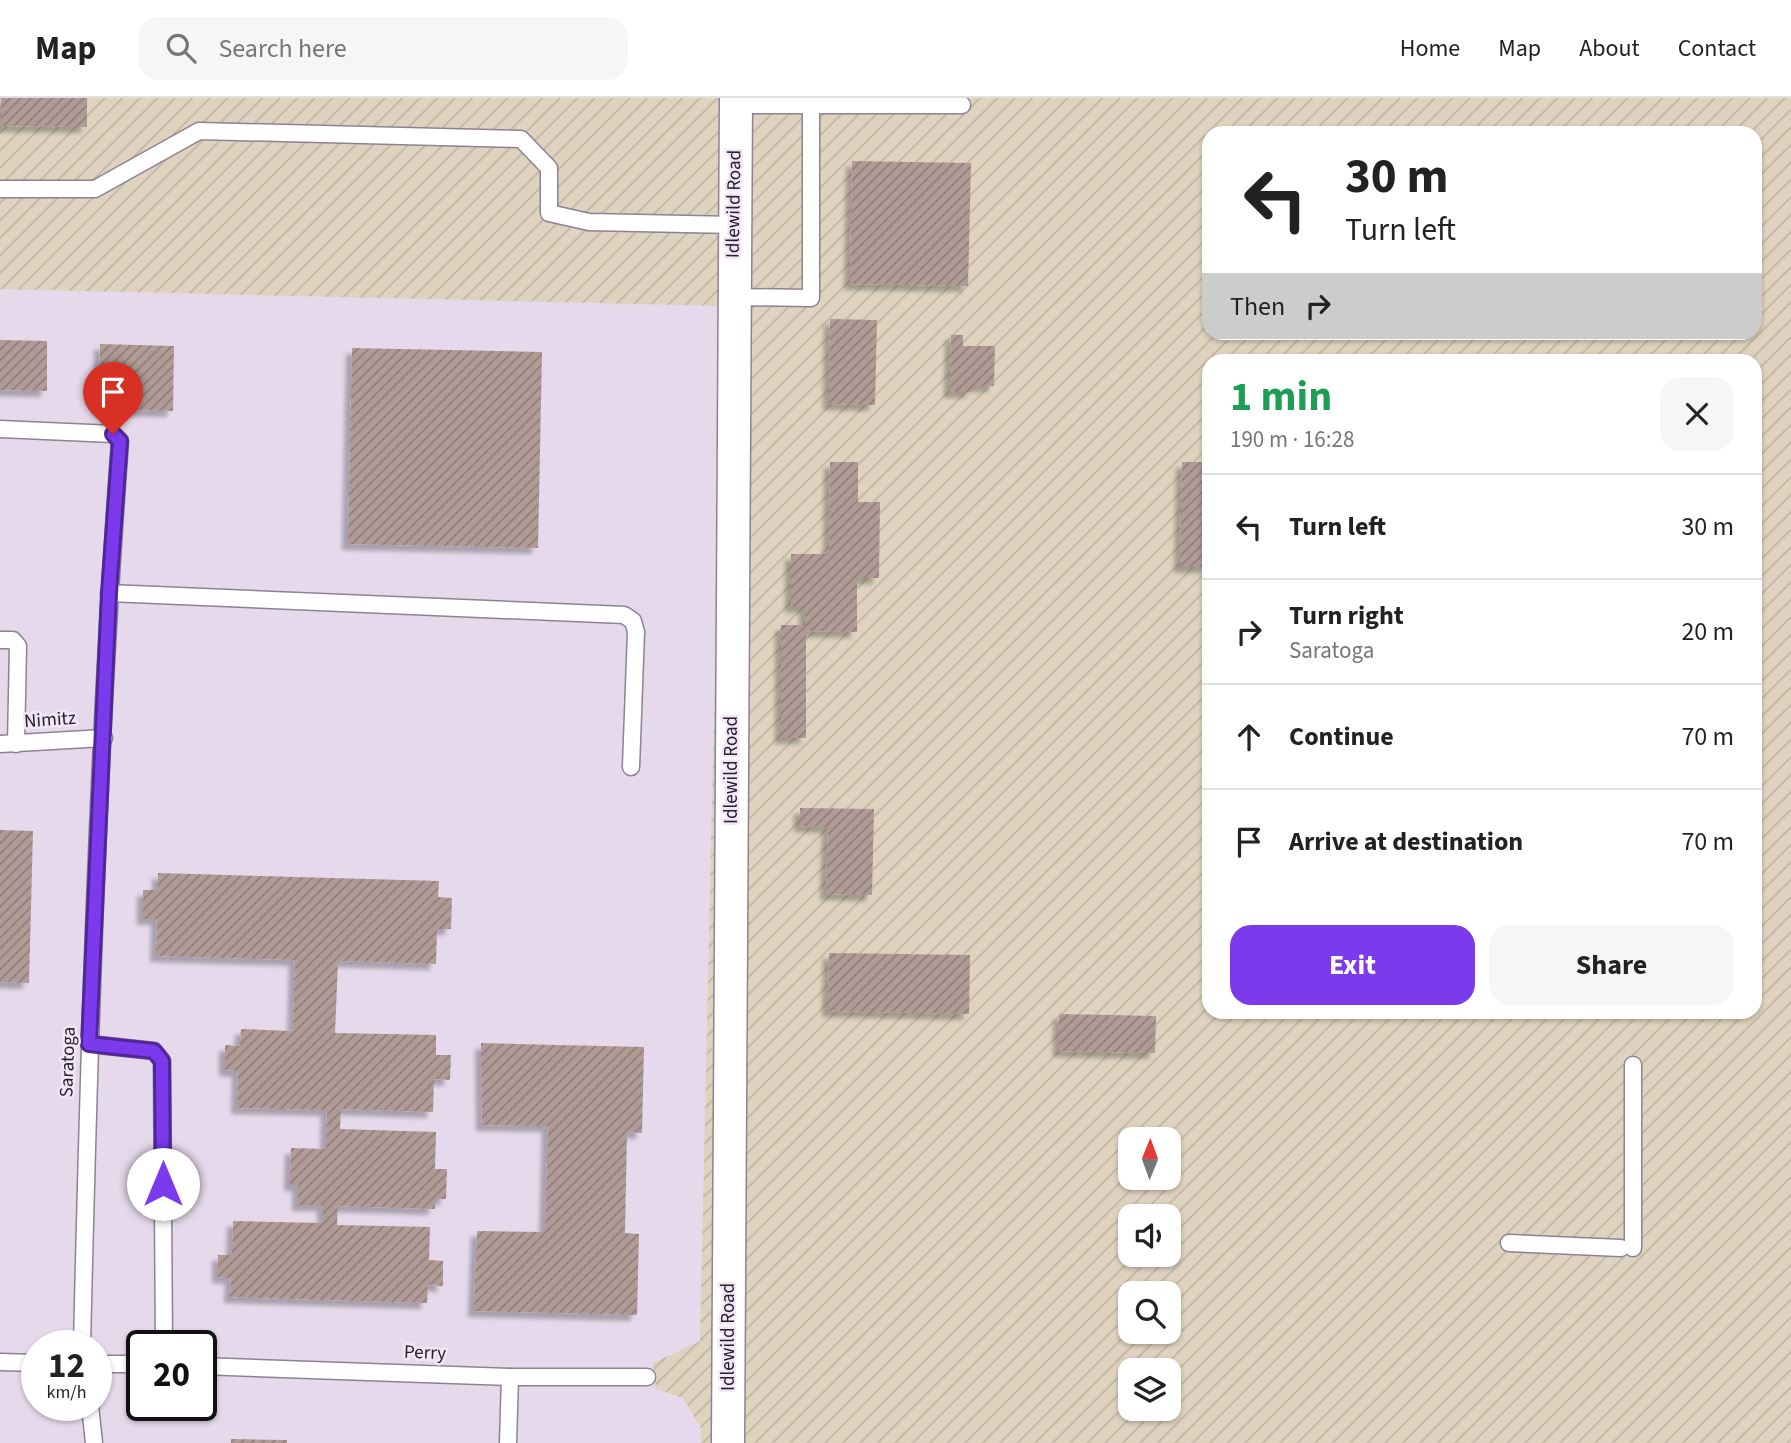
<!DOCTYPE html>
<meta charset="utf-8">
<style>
body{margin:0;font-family:"Source Sans 3",sans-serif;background:#f6f6f6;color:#222;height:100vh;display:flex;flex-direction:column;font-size:26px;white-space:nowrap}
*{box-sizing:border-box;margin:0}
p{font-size:23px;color:#767676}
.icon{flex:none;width:38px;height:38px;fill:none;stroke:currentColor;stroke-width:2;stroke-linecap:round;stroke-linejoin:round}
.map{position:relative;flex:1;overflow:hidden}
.side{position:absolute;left:1202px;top:256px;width:560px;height:665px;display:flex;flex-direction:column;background:#fff;border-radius:21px;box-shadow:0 2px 5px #0004}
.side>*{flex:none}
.top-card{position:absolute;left:1202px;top:28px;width:560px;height:214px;border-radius:21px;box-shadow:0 2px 5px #0004;background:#fff;color:#222;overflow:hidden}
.needle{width:46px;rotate:1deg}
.controls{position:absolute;left:1118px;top:1029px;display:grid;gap:14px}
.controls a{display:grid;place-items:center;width:63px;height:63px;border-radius:14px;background:#fff;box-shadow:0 2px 5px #0004;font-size:35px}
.speed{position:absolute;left:21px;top:1232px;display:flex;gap:14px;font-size:35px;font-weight:700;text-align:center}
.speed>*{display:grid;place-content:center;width:91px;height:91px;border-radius:50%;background:#fff;box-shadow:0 2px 5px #0004;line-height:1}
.speed small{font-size:18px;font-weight:400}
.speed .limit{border:4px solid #111;border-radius:10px;background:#fff;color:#111}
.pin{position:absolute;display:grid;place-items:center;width:60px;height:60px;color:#fff;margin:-72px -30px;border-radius:50% 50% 50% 0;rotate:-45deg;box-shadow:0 0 7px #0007}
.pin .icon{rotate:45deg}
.me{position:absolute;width:77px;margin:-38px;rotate:0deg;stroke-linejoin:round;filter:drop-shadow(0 0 5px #0008)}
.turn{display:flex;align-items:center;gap:24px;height:147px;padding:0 28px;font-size:32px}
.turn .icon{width:91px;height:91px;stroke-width:2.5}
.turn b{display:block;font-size:49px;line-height:60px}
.then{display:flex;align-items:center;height:66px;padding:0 28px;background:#0003;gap:14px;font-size:26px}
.round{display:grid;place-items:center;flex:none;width:74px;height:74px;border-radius:21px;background:#f6f6f6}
.headline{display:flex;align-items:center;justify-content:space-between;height:119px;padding:0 28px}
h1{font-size:42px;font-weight:700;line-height:52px;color:#1e9e55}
.action{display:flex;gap:14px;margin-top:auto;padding:14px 28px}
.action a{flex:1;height:80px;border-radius:21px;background:#7c3aed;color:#fff;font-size:28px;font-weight:700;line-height:80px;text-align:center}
.action a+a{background:#f6f6f6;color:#222}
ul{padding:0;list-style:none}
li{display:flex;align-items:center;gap:21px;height:105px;padding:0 28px;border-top:2px solid #e0e0e0}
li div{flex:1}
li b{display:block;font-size:26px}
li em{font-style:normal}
header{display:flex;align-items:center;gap:42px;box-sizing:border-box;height:98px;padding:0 35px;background:#fff;border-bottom:2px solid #e0e0e0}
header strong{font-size:33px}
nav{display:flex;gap:38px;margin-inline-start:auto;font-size:24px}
.search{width:490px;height:63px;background:#f6f6f6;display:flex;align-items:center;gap:18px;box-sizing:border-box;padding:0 24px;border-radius:21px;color:#767676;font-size:26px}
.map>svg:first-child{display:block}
.industrial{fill:url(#industrial-furrows);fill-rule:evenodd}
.building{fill:url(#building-hatch);filter:url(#shadow)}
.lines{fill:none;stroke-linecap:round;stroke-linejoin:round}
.service-casing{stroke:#8d8293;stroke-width:19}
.minor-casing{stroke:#8d8293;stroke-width:35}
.service{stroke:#fff;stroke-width:16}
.minor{stroke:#fff;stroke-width:32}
.route-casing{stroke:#51269a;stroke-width:18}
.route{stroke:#7c3aed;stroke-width:12}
.labels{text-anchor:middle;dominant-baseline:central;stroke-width:5;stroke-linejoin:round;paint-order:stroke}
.street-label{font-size:19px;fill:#262128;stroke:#f2e6f9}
</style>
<header>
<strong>Map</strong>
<div class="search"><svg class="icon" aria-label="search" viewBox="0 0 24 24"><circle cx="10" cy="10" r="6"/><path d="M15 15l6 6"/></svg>Search here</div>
<nav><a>Home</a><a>Map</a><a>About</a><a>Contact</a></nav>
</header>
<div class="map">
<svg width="1791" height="1345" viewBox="0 0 1791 1345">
<defs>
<pattern id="industrial-furrows" width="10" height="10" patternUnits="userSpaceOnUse" patternTransform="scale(1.75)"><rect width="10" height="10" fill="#dfd3bf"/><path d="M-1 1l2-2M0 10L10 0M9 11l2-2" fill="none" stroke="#bfb5a4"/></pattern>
<pattern id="building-hatch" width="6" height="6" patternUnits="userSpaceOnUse" patternTransform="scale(1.75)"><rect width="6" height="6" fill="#b19b96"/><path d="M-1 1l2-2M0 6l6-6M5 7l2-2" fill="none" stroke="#907e7a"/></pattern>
<filter id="shadow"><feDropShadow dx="-6" dy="6" stdDeviation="2" flood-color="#0004"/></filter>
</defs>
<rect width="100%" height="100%" fill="#e5d9eb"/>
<path class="industrial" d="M0 0H1791V1345H701V1330L683 1300 656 1291 653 1265 700 1243 723 208 0 191ZM1209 35H1755V234H1209ZM1209 262H1755V914H1209ZM1130 1041H1169V1080H1130ZM1130 1118H1169V1157H1130ZM1130 1195H1169V1234H1130ZM1130 1272H1169V1311H1130Z"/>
<g class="building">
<path d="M1 0H87V29L1 28Z"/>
<path d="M852 63 971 65 968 188 850 186Z"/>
<path d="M830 221 877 222 875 307 829 306Z"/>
<path d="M951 237H963V248H995L994 288H972V294H950Z"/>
<path d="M0 242 47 243V293L0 292Z"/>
<path d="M100 246 174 248 173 313 99 311Z"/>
<path d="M352 250 542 254 538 450 348 446Z"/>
<path d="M830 364H858V404H880L879 480H857V534L806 533V640H781V527H805V509H791V456H829Z"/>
<path d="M1182 364H1209V469H1180Z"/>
<path d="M800 710 874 711 872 797 826 796 828 729 800 728Z"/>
<path d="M0 732 33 733 29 885 0 884Z"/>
<path d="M158 775 439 783 438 799 452 800 451 831H437L436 866 338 863 335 935 436 937V957H451L450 982 434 981 433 1014 341 1011 340 1031 436 1034 435 1071H447L446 1101H435V1111L338 1108 337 1127 430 1129 429 1162 443 1163V1188L428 1187 427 1205 230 1199 231 1180 218 1179V1157H232L233 1123 323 1125V1107H298V1087H290L291 1050 326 1051 327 1012 237 1010 238 973 225 972V947L240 948 241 931 293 933 295 862 156 858 157 821H143V792H158Z"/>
<path d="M829 855 970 857 969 916 828 913Z"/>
<path d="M1059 916 1156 918 1155 955 1059 953Z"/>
<path d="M481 945 644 949 642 1035 627 1034 625 1135 639 1136 637 1217 474 1213 477 1133 545 1134 548 1028 482 1027Z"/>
<path d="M231 1341 287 1342V1345H231Z"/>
</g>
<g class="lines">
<g class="service-casing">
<g id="service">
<path d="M735 7H811"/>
<path d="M0 91H95L199 33 521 41 549 70V115L589 124 734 127"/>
<path d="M733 199 811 200V7H962"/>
<path d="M0 331 113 336 120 343C98 644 89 946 82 1248"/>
<path d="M109 495 624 517 633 523 636 534 631 669"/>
<path d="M0 542H13L18 548 16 646"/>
<path d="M0 646 104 640"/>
<path d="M89 946 154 953 162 963 164 1248"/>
<path d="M1633 967V1150"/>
<path d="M1509 1145 1621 1150"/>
<path d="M0 1264 37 1265"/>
<path d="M96 1266H142"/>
<path d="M201 1268 510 1279H647"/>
<path d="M90 1307 94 1345"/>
<path d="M508 1345 510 1279"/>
</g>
</g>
<g class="minor-casing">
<path id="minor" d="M728 1345 736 0"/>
</g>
<use href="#service" class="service"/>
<use href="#minor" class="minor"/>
</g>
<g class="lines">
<g class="route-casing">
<path id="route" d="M113 336 120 343 109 495 89 946 154 953 162 963 163 1086"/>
</g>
<use href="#route" class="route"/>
</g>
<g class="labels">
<g class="street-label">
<text transform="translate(734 106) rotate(-89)">Idlewild Road</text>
<text transform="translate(50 622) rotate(-4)">Nimitz</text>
<text transform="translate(731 672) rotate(-90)">Idlewild Road</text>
<text transform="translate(68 964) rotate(-88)">Saratoga</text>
<text transform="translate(728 1239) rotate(-90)">Idlewild Road</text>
<text transform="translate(425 1255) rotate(2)">Perry</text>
</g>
</g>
</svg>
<div class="controls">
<a><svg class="needle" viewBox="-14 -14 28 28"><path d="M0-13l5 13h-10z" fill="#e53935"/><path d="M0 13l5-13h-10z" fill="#767676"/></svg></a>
<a><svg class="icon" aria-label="sound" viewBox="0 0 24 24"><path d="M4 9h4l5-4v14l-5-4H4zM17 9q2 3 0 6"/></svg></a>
<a><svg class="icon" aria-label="search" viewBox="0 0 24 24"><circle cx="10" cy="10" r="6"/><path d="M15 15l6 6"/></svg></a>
<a><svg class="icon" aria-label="layers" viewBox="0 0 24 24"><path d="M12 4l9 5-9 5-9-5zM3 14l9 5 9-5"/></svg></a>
</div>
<div class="speed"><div>12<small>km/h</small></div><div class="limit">20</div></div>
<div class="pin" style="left:113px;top:336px;background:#d93025"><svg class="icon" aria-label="arrive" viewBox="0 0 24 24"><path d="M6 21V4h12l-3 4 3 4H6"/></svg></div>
<svg class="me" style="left:163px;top:1086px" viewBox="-20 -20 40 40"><circle r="19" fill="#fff"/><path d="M0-13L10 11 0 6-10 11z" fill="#7c3aed"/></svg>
<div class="top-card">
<div class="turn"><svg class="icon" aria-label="left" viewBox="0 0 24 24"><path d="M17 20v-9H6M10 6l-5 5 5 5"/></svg><div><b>30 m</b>Turn left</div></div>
<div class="then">Then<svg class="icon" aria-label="right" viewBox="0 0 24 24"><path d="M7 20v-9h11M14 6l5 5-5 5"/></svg></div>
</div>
<section class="side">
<div class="headline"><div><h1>1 min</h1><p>190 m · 16:28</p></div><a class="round"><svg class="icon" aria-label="close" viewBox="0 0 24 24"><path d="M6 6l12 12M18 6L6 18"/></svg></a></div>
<ul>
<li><svg class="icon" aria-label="left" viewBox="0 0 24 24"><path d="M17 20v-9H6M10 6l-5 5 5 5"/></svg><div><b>Turn left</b></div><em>30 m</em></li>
<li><svg class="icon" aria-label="right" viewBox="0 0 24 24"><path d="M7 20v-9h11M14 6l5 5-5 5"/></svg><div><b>Turn right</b><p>Saratoga</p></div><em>20 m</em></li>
<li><svg class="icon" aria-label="ahead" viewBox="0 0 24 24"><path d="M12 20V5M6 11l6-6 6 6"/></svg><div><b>Continue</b></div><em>70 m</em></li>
<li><svg class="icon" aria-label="arrive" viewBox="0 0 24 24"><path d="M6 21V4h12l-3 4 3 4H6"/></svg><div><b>Arrive at destination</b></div><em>70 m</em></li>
</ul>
<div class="action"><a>Exit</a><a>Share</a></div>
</section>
</div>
